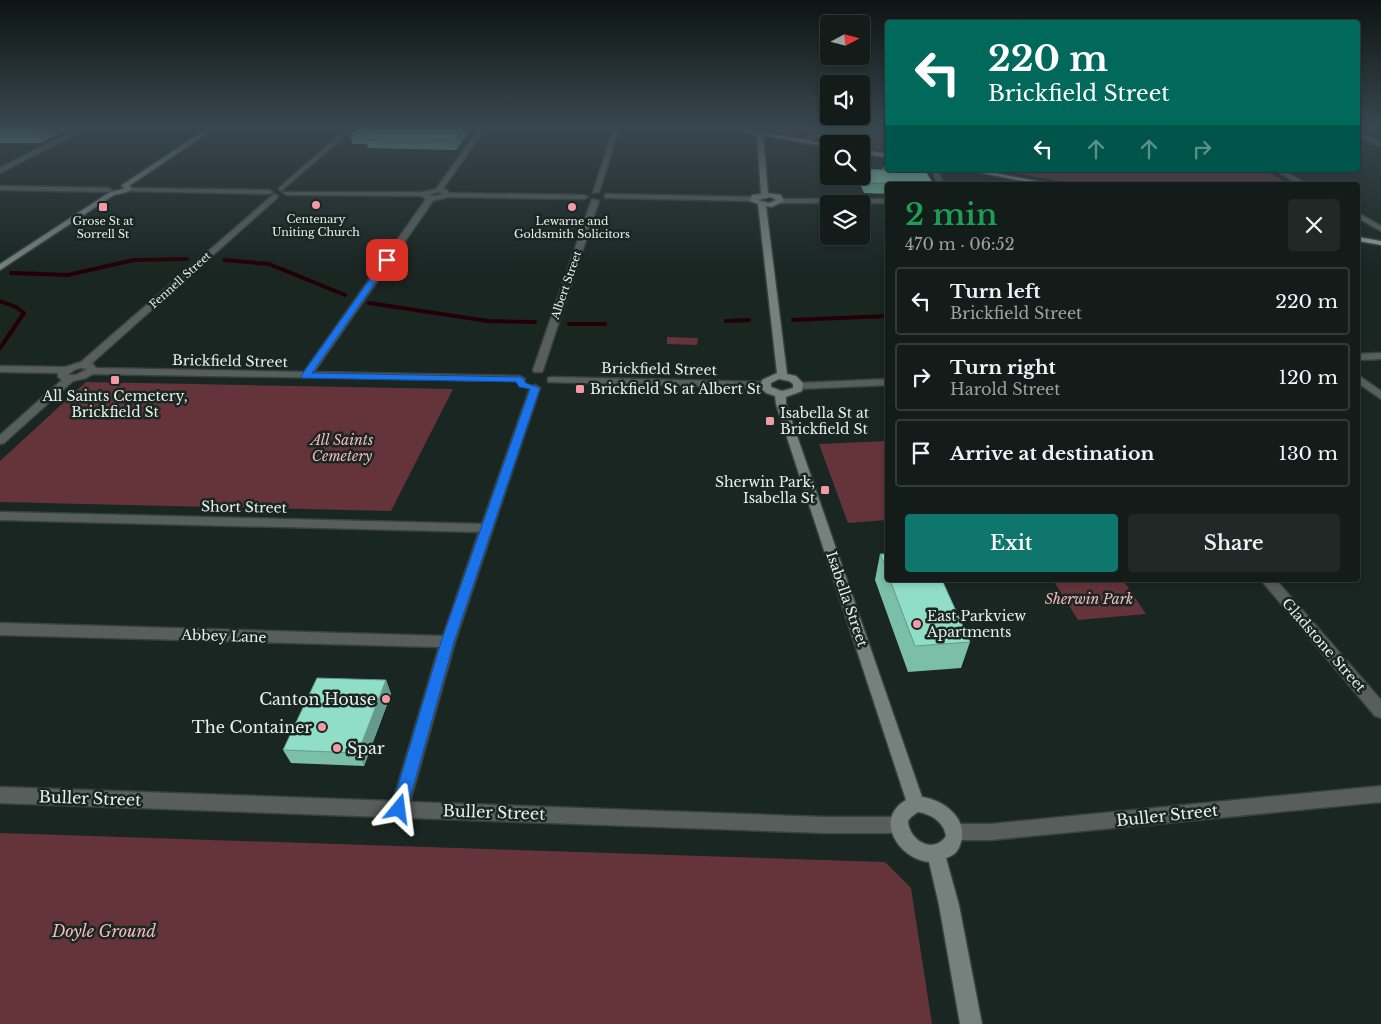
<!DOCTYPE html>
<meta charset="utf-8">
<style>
body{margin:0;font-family:"Libre Baskerville",serif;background:#212927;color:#f1f3f6;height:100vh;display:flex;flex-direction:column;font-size:19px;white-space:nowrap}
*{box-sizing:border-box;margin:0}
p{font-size:16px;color:#9da1a2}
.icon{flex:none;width:28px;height:28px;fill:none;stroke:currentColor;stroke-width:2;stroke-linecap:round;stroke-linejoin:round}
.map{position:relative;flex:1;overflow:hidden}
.side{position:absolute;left:885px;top:182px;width:475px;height:400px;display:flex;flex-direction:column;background:#141c1a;border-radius:5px;box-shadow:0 2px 8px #0003,0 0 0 1px #333a39}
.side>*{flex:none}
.top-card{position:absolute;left:885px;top:20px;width:475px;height:152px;border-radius:5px;box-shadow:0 2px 8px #0003,0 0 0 1px #333a39;background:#00695c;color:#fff;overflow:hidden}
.needle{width:32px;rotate:83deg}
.buttons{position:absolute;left:820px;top:15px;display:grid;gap:10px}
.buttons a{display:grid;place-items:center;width:50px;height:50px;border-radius:5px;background:#141c1a;box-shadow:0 2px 8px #0003,0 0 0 1px #333a39;font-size:25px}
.pin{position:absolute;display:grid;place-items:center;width:42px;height:42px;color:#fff;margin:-21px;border-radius:10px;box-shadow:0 2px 8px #0006}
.me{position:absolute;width:55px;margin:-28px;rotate:16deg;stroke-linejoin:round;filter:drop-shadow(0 0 4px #0008)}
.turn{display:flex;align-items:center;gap:18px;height:105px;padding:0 20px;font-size:22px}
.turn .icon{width:65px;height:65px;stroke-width:2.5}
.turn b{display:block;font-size:35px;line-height:42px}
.lanes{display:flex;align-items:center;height:48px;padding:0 20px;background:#0003;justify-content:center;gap:25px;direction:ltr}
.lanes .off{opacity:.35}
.round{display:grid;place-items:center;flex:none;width:52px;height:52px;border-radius:5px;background:#212927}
.head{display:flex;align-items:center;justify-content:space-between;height:85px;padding:0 20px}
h1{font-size:30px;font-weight:600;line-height:38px;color:#1e9e55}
.action{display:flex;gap:10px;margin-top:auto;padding:10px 20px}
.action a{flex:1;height:58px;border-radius:5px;background:#0f766e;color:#fff;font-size:20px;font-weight:600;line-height:58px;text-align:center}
.action a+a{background:#212927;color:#f1f3f6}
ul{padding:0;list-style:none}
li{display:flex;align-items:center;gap:15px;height:68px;margin:0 10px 8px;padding:0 10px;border:2px solid #333a39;border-radius:5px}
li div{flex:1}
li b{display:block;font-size:19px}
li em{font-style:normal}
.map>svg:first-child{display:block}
.green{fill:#64343a}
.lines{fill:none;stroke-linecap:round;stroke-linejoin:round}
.stream{stroke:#230005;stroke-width:4}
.street-casing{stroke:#37423e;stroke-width:3}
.secondary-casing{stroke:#37423e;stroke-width:3}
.primary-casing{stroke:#37423e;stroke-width:3}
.street{fill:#585e5c;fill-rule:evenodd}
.secondary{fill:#76807c;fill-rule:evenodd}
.primary{fill:#8d9a95;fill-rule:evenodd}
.wall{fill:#7cbfa9}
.shaded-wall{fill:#659b8a}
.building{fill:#90dec5;stroke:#659b8a}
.route{fill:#1a73e8;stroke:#114b97}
.poi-dot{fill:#f49aa4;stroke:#1a2622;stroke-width:2}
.labels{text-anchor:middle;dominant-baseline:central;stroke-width:5;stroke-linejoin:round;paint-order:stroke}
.far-poi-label{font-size:11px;fill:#e7efec;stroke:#1a2622}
.far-street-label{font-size:11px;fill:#e7efec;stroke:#1a2622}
.street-label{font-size:14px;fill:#e7efec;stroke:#1a2622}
.poi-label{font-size:14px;fill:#e7efec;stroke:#1a2622;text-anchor:start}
.park-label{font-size:14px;font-style:italic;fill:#f4b9be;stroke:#1a2622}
.near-poi-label{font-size:16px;fill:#e7efec;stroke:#1a2622;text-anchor:end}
.near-street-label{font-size:16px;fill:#e7efec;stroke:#1a2622}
.near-park-label{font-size:16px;font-style:italic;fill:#f4b9be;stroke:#1a2622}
</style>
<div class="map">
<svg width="1381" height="1024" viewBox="0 0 1381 1024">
<rect width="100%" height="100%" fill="#1a2622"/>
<g class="green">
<path d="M738 126H877L793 135Z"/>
<path d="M887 133V151L861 147V144H845L825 140Z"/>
<path d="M996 170H1265L1291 185H1082Z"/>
<path d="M667 337 698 338 697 345 667 344Z"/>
<path d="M86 382 453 389 391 511 0 502V461Z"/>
<path d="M887 441V520L848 523 819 444Z"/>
<path d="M1053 580H1123L1146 614 1078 620Z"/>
<path d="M0 833 885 862 911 888 932 1024H0Z"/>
</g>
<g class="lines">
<g class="stream">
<path d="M224 260 269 264 345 295"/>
<path d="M11 273 68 275 134 260 187 259"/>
<path d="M0 301 16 307 24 313 0 348"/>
<path d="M369 303 488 321 535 322"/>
<path d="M793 320 888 316"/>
<path d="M726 321 749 320"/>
<path d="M569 324H605"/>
</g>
<g class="street-casing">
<g id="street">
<path d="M71 126H356L281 191 279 190V188L347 128H85L84 130 0 173V168L79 128Z"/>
<path d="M481 126H487L443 189 447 190 449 193 584 195 588 197 584 199 448 197 433 201 314 372 520 376 525 379 524 381 93 374 86 378 73 381 4 443 0 444V435L62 380 58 377V373L0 372V366L65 367 81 362 274 194 278 196 277 198 92 363 96 368 304 372 426 199 421 196 287 195 283 193 285 192H423L436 189ZM438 192 443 194 436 196 428 195ZM80 368 87 369 76 375H68L74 370Z"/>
<path d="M614 126H620L599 192 593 193Z"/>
<path d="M888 127V131L812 139 804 143 801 141 811 135Z"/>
<path d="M1358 132 1381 142V146L1358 136Z"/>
<path d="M932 170H938L944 185H938Z"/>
<path d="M1275 170H1283L1308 185H1300Z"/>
<path d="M0 186 109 188 112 190 109 192 0 190Z"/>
<path d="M127 188 269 190 273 192 269 194 125 191V189Z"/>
<path d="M605 194 754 197 758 199 754 201 608 198H605Z"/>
<path d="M592 199 599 201 543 370 542 372H534L533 370Z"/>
<rect x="777" y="199" width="111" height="4"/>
<path d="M1358 213 1381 226V231L1358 218Z"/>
<path d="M1381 353V359L1358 360V354Z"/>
<path d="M1358 375 1381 391V399L1358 383Z"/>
<path d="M552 377 765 382 770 385 765 388 548 382V378Z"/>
<path d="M888 379V385L799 389 794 386 799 383Z"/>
<path d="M535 385 540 388 455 642 410 802 824 817H899L905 819 908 825 905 831 899 833H824L0 803V787L393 801 439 647 0 635V623L443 636 479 532 0 520V512L482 524 530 388Z"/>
<path d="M1261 580H1276L1381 700V718L1375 716Z"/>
<path d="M1381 786V802L991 840H954L948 838 945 832 948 826 954 824H991Z"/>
</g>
</g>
<g class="secondary-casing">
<g id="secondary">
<path d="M211 126H218L129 186 132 188 127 192 114 195 0 270V264L110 192 123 189 125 188 122 187V185Z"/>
<path d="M760 132 763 134 768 193 781 195 784 201 772 207 766 206 787 374 796 376 803 383 802 391 786 397V404L922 797C945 800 970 820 960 845 958 852 953 856 946 858L959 905 982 1024H960L939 905 929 862C899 859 873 819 906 800L776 404 775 396 766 393 761 388 762 380 777 373 758 204 750 201 752 195 761 194 757 134ZM770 197 776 200 769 203 758 200ZM779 379 789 381 793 384V388L782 391 771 387V383ZM918 812C931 814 944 822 946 836 933 855 909 840 908 821L911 817Z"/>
</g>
</g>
<g class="primary-casing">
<g id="primary">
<path d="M710 126H724L831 144H829V147Z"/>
<path d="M861 149 888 154V158L861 153Z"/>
<path d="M966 170H980L1057 185H1042Z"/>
<path d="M1358 237 1381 241V245L1358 241Z"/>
</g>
</g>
<use href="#street" class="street"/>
<use href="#secondary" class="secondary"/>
<use href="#primary" class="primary"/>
</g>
<g class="wall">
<path d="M0 126H66L67 129 41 143H0Z"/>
<path d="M360 126H472V128L456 150 368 148 367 144H353L350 135Z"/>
<path d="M883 167 933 184V185H888V194L864 193 858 179 859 176H861V169L882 170Z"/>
<path d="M880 554H888V580H942L970 642 961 668 908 672 875 580Z"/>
<path d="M386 680 391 694 364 766 291 763 283 750Z"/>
</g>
<g class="shaded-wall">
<path d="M48 126H66L67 129 41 143 35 132Z"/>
<path d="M465 126H472V128L456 150 454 140Z"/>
<path d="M386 680 391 694 364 766 358 753Z"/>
</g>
<g class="building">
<path d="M0 126H48L35 132H0Z"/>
<path d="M360 126H465L454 140 366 139 370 135H350Z"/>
<path d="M883 167H888V170H925L933 184 865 183 861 174V169L884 170Z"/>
<path d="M880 554H888V573Z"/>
<path d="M890 580H942L970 642 915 646Z"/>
<path d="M317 678 386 680 358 753 283 750Z"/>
</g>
<linearGradient id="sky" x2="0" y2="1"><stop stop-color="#0e1513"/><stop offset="0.47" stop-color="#38474f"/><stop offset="1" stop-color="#38474f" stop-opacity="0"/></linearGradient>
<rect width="1381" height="269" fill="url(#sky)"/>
<path class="route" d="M385 258 391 260 312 373 520 377 523 378 526 383 540 388 454 642 407 809 405 814 399 816 393 814 391 809 441 642 530 389 519 387 516 382 302 378 301 376Z"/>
<g class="poi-dot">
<circle cx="316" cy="205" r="5"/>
<rect x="98" y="202" width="10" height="10" rx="2.5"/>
<circle cx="572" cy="207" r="5"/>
<rect x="110" y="375" width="10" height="10" rx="2.5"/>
<rect x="575" y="384" width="10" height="10" rx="2.5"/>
<rect x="765" y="416" width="10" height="10" rx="2.5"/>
<rect x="820" y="485" width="10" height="10" rx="2.5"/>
<circle cx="917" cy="624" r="5"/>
<circle cx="386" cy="699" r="5"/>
<circle cx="322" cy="727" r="5"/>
<circle cx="337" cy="748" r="5"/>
</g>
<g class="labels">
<g class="far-poi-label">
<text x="316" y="219">Centenary<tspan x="316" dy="13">Uniting Church</tspan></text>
<text x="103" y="221">Grose St at<tspan x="103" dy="13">Sorrell St</tspan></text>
<text x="572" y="221">Lewarne and<tspan x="572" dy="13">Goldsmith Solicitors</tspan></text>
</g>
<g class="far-street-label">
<text transform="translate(180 280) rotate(-42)">Fennell Street</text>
<text transform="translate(566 285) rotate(-71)">Albert Street</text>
</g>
<g class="street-label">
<text transform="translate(230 361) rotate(1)">Brickfield Street</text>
<text transform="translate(659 369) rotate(1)">Brickfield Street</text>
<text transform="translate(244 507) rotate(1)">Short Street</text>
<text transform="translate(847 599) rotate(71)">Isabella Street</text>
<text transform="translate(224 636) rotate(2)">Abbey Lane</text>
<text transform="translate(1324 645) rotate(49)">Gladstone Street</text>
</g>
<g class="poi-label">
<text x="590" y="389">Brickfield St at Albert St</text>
<text x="115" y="396" text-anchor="middle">All Saints Cemetery,<tspan x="115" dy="16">Brickfield St</tspan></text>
<text x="780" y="413">Isabella St at<tspan x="780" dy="16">Brickfield St</tspan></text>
<text x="815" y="482" text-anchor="end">Sherwin Park,<tspan x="815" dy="16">Isabella St</tspan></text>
<text x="927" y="616">East Parkview<tspan x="927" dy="16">Apartments</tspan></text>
</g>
<g class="park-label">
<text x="342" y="440">All Saints<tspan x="342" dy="16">Cemetery</tspan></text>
<text x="1089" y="599">Sherwin Park</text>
</g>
<g class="near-poi-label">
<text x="376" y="699">Canton House</text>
<text x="312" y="727">The Container</text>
<text x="347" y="748" text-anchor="start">Spar</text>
</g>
<g class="near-street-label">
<text transform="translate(90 798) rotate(2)">Buller Street</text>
<text transform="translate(494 812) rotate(2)">Buller Street</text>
<text transform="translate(1167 815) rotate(-6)">Buller Street</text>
</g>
<g class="near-park-label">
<text x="104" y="931">Doyle Ground</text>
</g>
</g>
</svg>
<div class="buttons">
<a><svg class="needle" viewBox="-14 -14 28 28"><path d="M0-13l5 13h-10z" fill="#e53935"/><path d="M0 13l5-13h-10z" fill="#9da1a2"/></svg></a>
<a><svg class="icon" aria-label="sound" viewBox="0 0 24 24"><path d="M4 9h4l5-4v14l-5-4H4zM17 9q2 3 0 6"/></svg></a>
<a><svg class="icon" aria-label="search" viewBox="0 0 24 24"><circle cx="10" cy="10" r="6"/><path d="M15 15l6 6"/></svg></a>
<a><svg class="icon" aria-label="layers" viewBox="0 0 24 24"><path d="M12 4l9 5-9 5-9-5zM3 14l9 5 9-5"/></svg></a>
</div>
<div class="pin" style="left:387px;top:260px;background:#d93025"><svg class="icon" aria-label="arrive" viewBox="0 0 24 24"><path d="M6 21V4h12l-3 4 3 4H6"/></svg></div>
<svg class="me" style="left:399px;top:809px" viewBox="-20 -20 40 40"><path d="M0-17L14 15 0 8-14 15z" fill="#1a73e8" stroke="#fff" stroke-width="4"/></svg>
<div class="top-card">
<div class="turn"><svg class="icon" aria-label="left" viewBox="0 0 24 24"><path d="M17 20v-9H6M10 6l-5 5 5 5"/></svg><div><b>220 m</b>Brickfield Street</div></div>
<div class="lanes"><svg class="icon" aria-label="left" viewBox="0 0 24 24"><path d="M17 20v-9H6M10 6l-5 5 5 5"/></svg><svg class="icon off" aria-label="ahead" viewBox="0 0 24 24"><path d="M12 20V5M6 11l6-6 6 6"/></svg><svg class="icon off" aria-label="ahead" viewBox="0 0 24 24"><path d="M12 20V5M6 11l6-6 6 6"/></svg><svg class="icon off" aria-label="right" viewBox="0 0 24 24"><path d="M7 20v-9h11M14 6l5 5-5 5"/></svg></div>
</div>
<section class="side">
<div class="head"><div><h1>2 min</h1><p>470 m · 06:52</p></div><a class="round"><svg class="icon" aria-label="close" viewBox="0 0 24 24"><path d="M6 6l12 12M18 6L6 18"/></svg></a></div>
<ul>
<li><svg class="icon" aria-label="left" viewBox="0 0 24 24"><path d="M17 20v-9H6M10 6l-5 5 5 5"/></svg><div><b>Turn left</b><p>Brickfield Street</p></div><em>220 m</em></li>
<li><svg class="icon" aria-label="right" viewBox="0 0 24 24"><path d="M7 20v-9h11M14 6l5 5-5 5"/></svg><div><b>Turn right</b><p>Harold Street</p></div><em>120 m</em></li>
<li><svg class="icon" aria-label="arrive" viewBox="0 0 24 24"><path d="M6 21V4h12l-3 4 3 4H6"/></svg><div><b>Arrive at destination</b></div><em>130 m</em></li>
</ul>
<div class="action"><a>Exit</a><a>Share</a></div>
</section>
</div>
